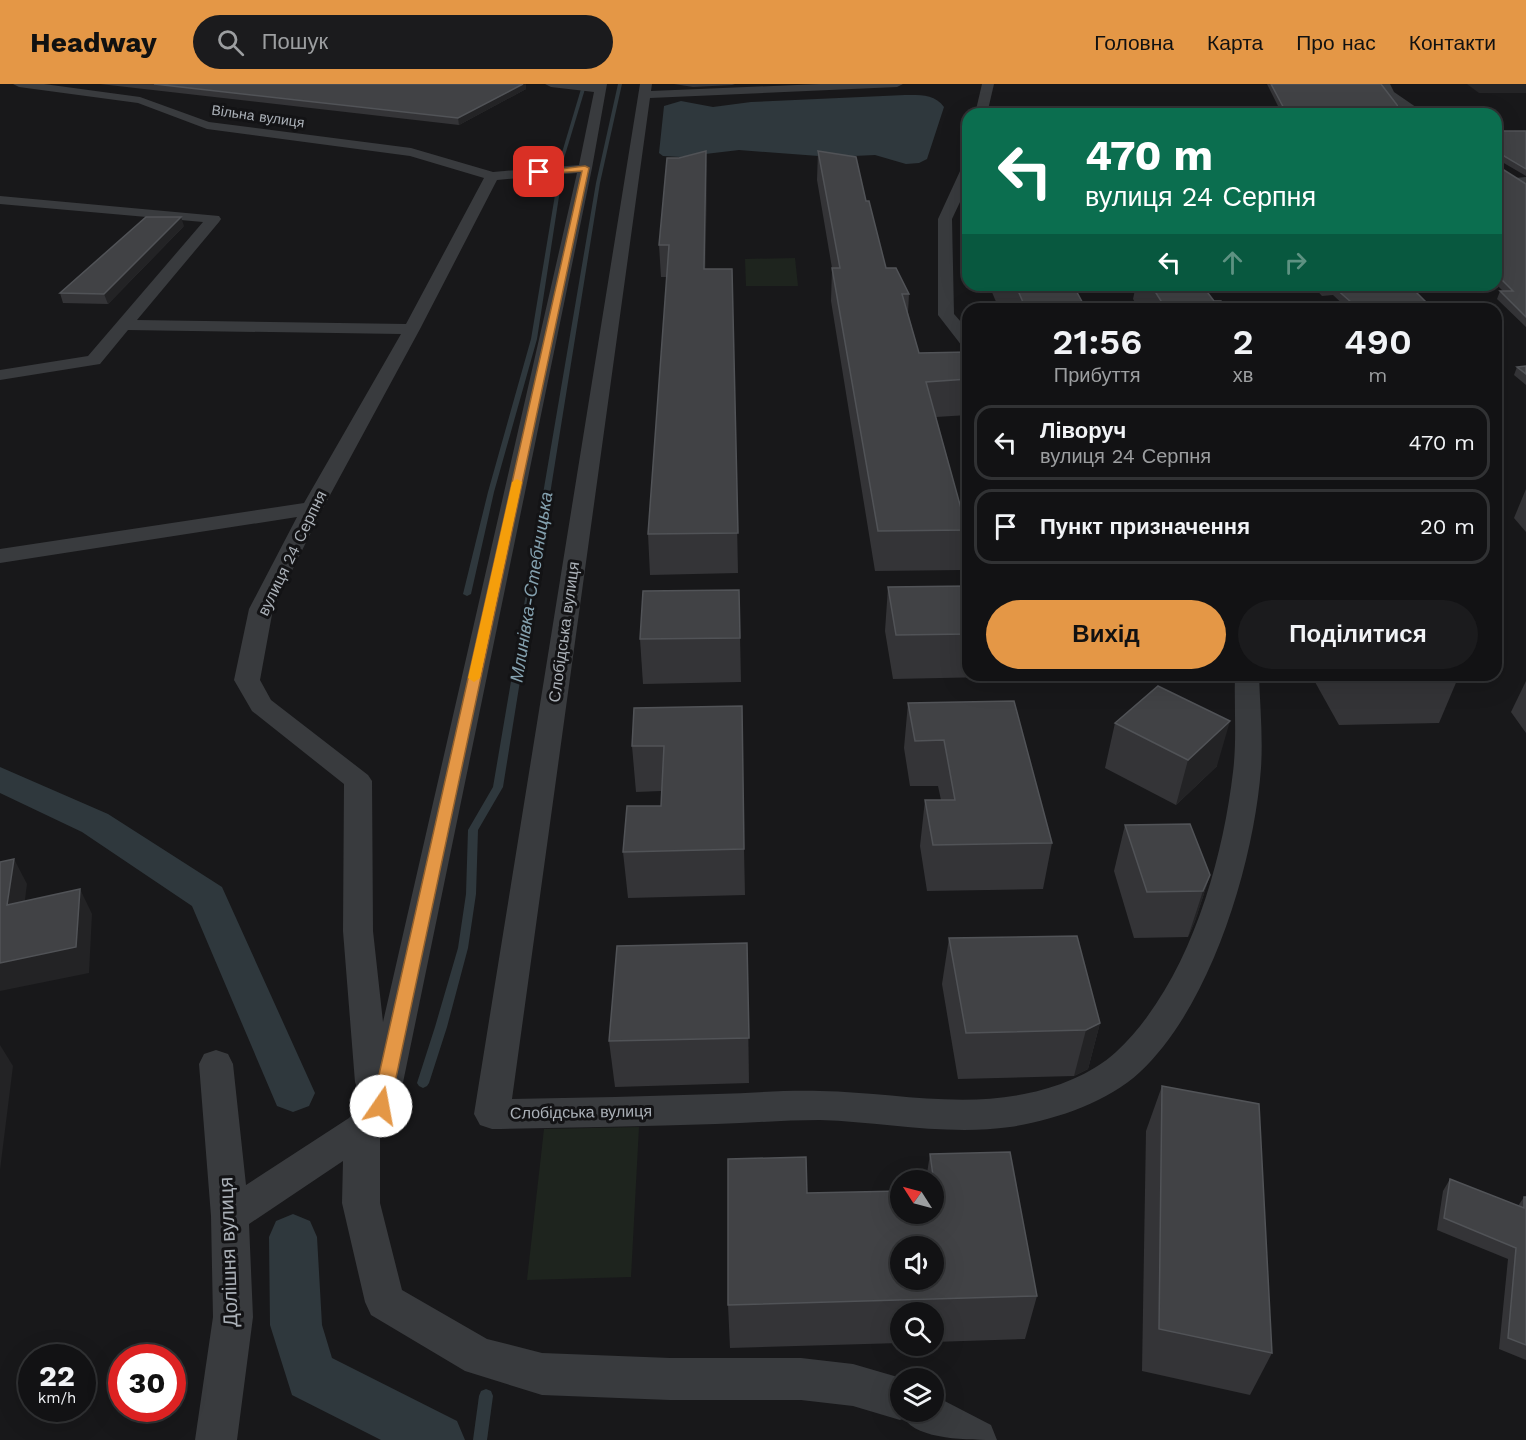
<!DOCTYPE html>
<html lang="uk">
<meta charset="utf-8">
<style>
body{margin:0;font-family:"Work Sans",sans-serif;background:#1b1b1d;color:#f1f3f6;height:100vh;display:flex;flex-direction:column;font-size:22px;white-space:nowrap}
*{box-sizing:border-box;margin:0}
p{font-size:20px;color:#9c9ea0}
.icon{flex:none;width:33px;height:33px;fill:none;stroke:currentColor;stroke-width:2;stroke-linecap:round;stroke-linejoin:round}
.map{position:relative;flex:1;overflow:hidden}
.side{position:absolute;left:962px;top:219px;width:540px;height:378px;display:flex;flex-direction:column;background:#121214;border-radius:18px;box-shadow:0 6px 24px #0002,0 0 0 2px #313234}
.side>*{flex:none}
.top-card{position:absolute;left:962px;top:24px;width:540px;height:183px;border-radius:18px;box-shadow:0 6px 24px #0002,0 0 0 2px #313234;background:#0b6e4f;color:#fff;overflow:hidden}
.needle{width:39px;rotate:306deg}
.tools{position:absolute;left:890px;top:1086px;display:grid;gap:12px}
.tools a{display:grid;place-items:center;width:54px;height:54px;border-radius:50%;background:#121214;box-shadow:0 6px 24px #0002,0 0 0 2px #313234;font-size:30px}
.speed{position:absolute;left:18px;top:1260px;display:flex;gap:12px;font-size:30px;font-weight:700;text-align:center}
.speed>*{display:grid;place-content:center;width:78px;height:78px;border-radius:50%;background:#121214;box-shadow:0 6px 24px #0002,0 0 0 2px #313234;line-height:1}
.speed small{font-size:15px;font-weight:400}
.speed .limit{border:9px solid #d22;background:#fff;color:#111}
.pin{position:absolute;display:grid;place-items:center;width:51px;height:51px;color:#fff;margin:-26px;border-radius:12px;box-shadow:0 3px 9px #0006}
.me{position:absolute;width:66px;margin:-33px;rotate:12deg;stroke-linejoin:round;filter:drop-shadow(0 0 4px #0008)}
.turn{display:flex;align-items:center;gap:21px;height:126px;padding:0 24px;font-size:27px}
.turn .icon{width:78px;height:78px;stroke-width:2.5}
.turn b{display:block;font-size:42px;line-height:51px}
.lanes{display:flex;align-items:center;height:57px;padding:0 24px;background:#0003;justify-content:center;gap:30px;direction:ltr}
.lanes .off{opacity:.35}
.eta{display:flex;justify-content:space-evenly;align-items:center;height:102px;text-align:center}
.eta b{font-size:36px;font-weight:600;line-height:42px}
.action{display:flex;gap:12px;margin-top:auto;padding:12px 24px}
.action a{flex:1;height:69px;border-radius:36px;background:#e49746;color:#111;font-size:24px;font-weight:600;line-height:69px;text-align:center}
.action a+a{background:#1b1b1d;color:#f1f3f6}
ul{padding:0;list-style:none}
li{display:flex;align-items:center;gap:18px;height:75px;margin:0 12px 9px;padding:0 12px;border:3px solid #313234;border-radius:18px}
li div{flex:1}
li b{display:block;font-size:22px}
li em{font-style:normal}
header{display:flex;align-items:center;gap:36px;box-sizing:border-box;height:84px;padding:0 30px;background:#e49746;color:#111}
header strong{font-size:28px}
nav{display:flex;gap:33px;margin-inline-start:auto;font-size:21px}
.search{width:420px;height:54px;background:#1b1b1d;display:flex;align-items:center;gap:15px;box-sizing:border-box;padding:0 21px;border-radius:33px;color:#9c9ea0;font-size:22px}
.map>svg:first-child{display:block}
.built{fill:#242426}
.green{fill:#1e241e}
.water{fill:#2f383d}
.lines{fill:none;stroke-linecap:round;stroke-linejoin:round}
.stream{fill:#2f383d;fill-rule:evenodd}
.canal{fill:#2f383d;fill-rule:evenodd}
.minor{fill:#393b3e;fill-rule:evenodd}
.wall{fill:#343437}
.shaded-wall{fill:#232325}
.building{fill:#414245;stroke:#515357;stroke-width:1.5;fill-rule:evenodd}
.route{fill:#e49746;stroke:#94622e;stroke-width:1.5}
.slow{fill:#f59e0b}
.labels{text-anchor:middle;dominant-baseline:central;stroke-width:6;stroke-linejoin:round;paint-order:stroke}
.far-street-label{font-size:14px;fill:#abb1b8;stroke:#131315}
.street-label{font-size:16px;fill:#abb1b8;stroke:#131315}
.water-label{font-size:18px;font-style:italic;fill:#85a2b0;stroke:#131315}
.near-street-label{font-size:20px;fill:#abb1b8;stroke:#131315}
</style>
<header>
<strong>Headway</strong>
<div class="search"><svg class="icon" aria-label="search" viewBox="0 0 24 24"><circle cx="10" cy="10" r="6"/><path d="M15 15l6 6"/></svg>Пошук</div>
<nav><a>Головна</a><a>Карта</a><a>Про нас</a><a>Контакти</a></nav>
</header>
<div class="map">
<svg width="1526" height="1356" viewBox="0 0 1526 1356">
<rect width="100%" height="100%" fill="#18181a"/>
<path class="built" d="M1467 0H1526V9H1479Z"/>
<g class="green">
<path d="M795 174 798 202H746L745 175Z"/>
<path d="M639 1043 631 1193 527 1196 544 1045Z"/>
</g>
<path class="water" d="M905 11C920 11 935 10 944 23L927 75 919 79 906 80 875 71 832 73 739 66 680 73 663 72 659 69 664 22 681 17 713 23 751 18Z"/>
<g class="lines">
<g class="stream">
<path d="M618 0H622L600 99 503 703 478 746 476 810 468 864 447 943 429 999 427 1002 423 1004 419 1002 417 999 435 943 458 864 466 810 468 746 493 703 596 99Z"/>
<path d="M583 4 585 5 562 81 558 82 581 5Z"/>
<path d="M560 92 562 93 537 255 494 408 471 510 467 512 463 510 488 408 531 255 558 93Z"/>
<path d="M486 1305 491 1307 493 1312 487 1356H473L479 1312 481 1307Z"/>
</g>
<g class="canal">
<path d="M0 683 108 730 222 803 315 1009 309 1022 293 1028 277 1022 192 822 82 748 0 709Z"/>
<path d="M293 1130 310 1137 317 1153 322 1241 332 1274 457 1337 465 1356H381L292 1311 270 1241 269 1153 276 1137Z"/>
</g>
<g class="minor">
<path d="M13 0H44L140 13 209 38 411 64 493 88 579 81 594 8 551 3 545 0H607L592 84 399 1018 393 1032 380 1049V1119L402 1206 487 1255 542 1269 670 1274H801L853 1280 901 1294 900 1328H933V1311L991 1341 997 1356C970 1356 917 1356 904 1334L900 1336 853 1322 801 1316H670L542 1311 465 1287 371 1231 365 1218 342 1119 343 1077 249 1140 253 1233 237 1356H195L213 1233 211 1132 199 980 204 970 216 966 228 970 233 980 246 1101 349 1034 362 1018 355 998 343 847 344 700 252 627 234 596 249 525 297 433 0 479V465L304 419 401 250 128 246 100 280 0 296V286L88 272 203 138 0 120V112L219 132 221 135 219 138 137 236 406 240 484 94 410 72 207 45 138 19 19 3ZM577 89 383 938 373 847 372 697 368 691 271 616 260 596 273 525 323 424 420 245 497 96Z"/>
<path d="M640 0H652L651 7 820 0H903L897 3 650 14 512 1015C580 1014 649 1012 717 1010 751 1009 785 1006 820 1007 888 1008 956 1024 1024 1010 1056 1004 1092 990 1116 968 1187 902 1222 782 1233 688 1237 656 1234 623 1235 591H1259C1260 622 1263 653 1261 684 1254 779 1211 922 1140 988 1107 1019 1054 1036 1010 1043 947 1052 883 1038 820 1036 785 1036 751 1039 716 1040 641 1042 567 1044 492 1045L480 1041 474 1030Z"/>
<path d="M982 0H994L987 30H975Z"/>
<path d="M1378 0H1390L1394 8 1426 30C1406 30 1389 17 1378 0Z"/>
<path d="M968 81V101L952 135 954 230 968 246V263L962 262 938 231V135L961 85Z"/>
<path d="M1526 93V101L1515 100 1513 97 1515 94Z"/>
</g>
</g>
<g class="wall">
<path d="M100 0H526V5L459 41Z"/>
<path d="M674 0H735L732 1 693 3Z"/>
<path d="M1267 0H1381L1404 30H1282Z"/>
<path d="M1496 43 1501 47H1526V92L1497 75 1496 76V81L1526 100V243L1497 215 1500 207H1503L1496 200Z"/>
<path d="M706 67 707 96 705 185H732L738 489 650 491 648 450 667 193H661L659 161 679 74Z"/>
<path d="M818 67 866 117 886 184 909 210 908 229 919 269 968 268V331L936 333 967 446 962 486 875 487 831 217 832 184 817 96Z"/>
<path d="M184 142 108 220 63 219 60 209Z"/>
<path d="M989 201H1073L1086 225H999Z"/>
<path d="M1136 201H1202L1214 217 1227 225H1139L1133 215Z"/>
<path d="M1312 201H1409L1426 218 1424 225H1348L1333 211 1322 212Z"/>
<path d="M1526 282V301L1514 291 1517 283Z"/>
<path d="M1526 405V448L1514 434Z"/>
<path d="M968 502V591H989V593L893 595 885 547 888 503Z"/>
<path d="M739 506 741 598 643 600 640 555Z"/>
<path d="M1318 591H1456L1458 594 1439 639 1339 641 1315 598Z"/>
<path d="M1526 597V649L1511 628Z"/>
<path d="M908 619 1052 759 1043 805 927 807 920 762 925 716H941L938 702H910L904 664Z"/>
<path d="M634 624 744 765 745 811 628 814 623 768 661 722V707L636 708 632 662Z"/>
<path d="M1115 639 1217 682 1176 721 1105 684Z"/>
<path d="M1125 741 1210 791 1195 837 1188 853 1134 854 1114 787Z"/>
<path d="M949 854 1100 939 1088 985 1074 992 958 995 942 900Z"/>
<path d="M747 859 749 999 615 1003 609 957Z"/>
<path d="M1162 1002 1272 1269 1250 1311 1142 1287 1146 1047Z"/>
<path d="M930 1070 1037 1212 1025 1255 933 1258V1228H900V1259L730 1264 728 1221 807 1109 933 1130V1096H926Z"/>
<path d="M1450 1095 1518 1122 1524 1113H1526V1276L1499 1265 1508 1175 1437 1146 1443 1107Z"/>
</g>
<g class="shaded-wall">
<path d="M523 0H526V5L459 41 458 34Z"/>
<path d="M706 67 707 96 705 219 704 185Z"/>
<path d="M181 133 184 142 108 220 104 210Z"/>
<path d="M1230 637 1217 682 1176 721 1188 676Z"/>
<path d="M14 775 27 800 21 846 7 821Z"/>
<path d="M1210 791 1195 837 1188 853 1203 807Z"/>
<path d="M80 805 92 830 89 889 0 907V879Z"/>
<path d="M1100 939 1088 985 1074 992 1086 946Z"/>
<path d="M0 961 13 982 0 1086Z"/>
</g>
<g class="building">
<path d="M154 0H523L458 34Z"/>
<path d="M1271 0H1381L1404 30H1287Z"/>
<path d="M1464 29 1466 30H1407Z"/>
<path d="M1496 43 1501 47H1526V85L1499 69 1496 71V81L1526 100V233L1500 207H1513L1496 190Z"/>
<path d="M706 67 704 185H732L738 449 648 450 669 161H659L667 74H679Z"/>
<path d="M818 67 856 73 866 117H869L886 184H896L909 210H902L919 269 968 268V295L926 298 967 446 878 447 832 184H840Z"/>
<path d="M146 133H181L104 210 60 209Z"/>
<path d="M1008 201H1073L1086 225H1026L1016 202H1008Z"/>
<path d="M1151 201H1202L1214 217H1221L1227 225H1166Z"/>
<path d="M1321 201H1409L1426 218H1408L1412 222H1391L1394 225H1359L1335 204H1324Z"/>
<path d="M1526 282V290L1517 283Z"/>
<path d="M968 502V550L896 551 888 503Z"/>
<path d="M739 506 740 554 640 555 643 507Z"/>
<path d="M1353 591H1456L1458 594 1356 596Z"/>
<path d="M1158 602 1230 637 1188 676 1115 639Z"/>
<path d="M1014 617 1052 759 933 761 925 716H955L944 656 915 657 908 619Z"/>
<path d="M742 622 744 765 623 768 627 722H661L664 662H632L634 624Z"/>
<path d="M1190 740 1210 791 1203 807 1147 808 1125 741Z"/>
<path d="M14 775 7 821 80 805 76 863 0 879V778Z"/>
<path d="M1077 852 1100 939 1086 946 966 949 949 854Z"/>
<path d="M747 859 749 954 609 957 617 862Z"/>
<path d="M1162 1002 1259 1020 1272 1269 1159 1245Z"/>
<path d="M1010 1068 1037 1212 728 1221V1075L806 1073 807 1109 900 1107V1130H933V1106H935L930 1070ZM900 1162H933V1196H900Z"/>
<path d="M1450 1095 1524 1124V1113H1526V1261L1508 1254 1516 1164 1444 1134Z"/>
</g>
<path class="route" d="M585 82 589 84 390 1022 387 1027 381 1029 375 1027 372 1022 582 87 539 90 536 88Z"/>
<path class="slow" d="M517 395 522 398 480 594 474 598 468 594 512 398Z"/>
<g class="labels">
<g class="far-street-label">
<text transform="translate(258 32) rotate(8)">Вільна вулиця</text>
</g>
<g class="street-label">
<text transform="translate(292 469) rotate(-64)">вулиця 24 Серпня</text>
<text transform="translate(564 548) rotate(-82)">Слобідська вулиця</text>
<text transform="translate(581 1028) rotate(-1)">Слобідська вулиця</text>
</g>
<g class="water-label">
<text transform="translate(531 503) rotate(-81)">Млинівка-Стебницька</text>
</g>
<g class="near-street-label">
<text transform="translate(228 1168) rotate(-92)">Долішня вулиця</text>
</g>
</g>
</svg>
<div class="tools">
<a><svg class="needle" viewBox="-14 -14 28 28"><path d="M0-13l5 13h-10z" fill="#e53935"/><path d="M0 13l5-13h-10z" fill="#9c9ea0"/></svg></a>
<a><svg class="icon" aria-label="sound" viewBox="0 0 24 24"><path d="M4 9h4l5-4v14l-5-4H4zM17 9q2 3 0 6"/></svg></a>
<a><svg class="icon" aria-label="search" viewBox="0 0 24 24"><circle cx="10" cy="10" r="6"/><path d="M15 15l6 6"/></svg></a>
<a><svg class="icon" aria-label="layers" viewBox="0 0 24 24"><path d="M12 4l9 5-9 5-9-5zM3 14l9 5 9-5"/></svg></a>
</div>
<div class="speed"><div>22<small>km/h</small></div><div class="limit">30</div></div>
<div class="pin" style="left:539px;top:88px;background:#d93025"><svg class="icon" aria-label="arrive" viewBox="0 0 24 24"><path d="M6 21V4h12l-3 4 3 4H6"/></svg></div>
<svg class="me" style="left:381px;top:1022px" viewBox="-20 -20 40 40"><circle r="19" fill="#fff"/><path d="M0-13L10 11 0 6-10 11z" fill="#e49746"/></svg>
<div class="top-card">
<div class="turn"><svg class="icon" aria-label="left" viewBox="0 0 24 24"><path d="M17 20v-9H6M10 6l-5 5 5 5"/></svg><div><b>470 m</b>вулиця 24 Серпня</div></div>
<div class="lanes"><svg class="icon" aria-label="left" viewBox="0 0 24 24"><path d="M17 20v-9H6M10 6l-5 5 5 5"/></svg><svg class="icon off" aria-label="ahead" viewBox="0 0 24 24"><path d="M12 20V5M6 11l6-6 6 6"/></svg><svg class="icon off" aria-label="right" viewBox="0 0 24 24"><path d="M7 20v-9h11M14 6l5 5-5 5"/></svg></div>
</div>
<section class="side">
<div class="eta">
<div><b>21:56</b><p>Прибуття</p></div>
<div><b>2</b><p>хв</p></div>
<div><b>490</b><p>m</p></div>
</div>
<ul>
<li><svg class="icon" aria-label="left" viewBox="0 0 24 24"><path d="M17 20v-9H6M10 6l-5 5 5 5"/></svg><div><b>Ліворуч</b><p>вулиця 24 Серпня</p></div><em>470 m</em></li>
<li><svg class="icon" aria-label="arrive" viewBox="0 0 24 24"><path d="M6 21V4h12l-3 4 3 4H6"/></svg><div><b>Пункт призначення</b></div><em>20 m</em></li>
</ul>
<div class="action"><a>Вихід</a><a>Поділитися</a></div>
</section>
</div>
